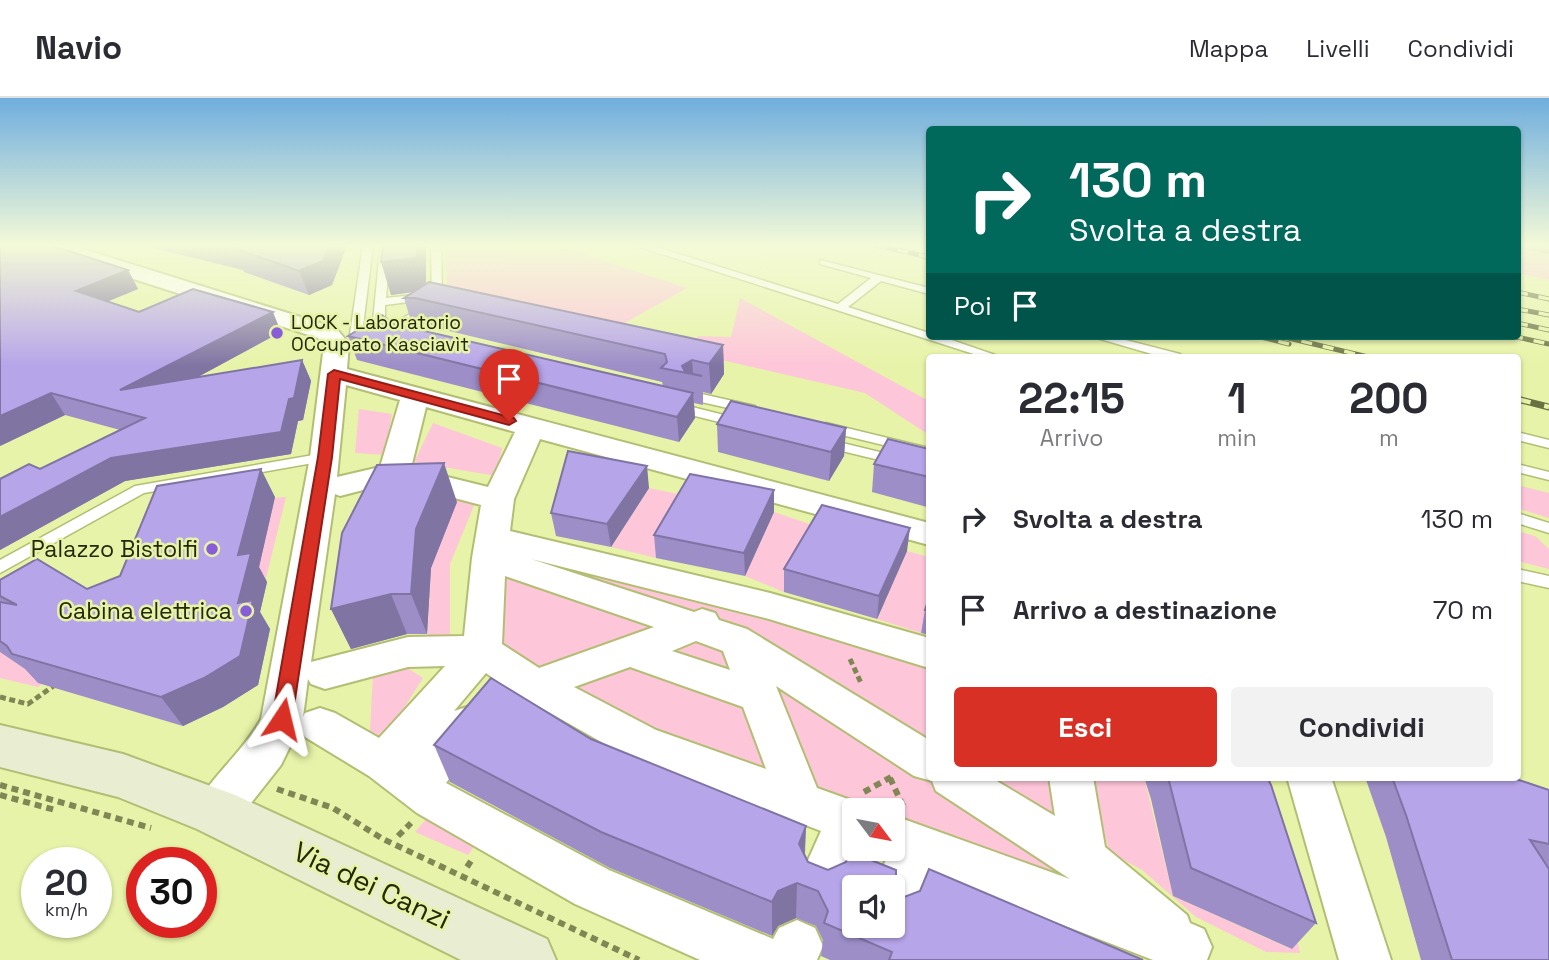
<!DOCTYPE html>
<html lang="it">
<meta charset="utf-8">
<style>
body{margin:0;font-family:"Space Grotesk",sans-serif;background:#f2f2f3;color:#2b2b33;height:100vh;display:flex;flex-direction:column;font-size:26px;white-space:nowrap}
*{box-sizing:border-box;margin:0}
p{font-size:23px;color:#7c7c81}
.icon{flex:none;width:38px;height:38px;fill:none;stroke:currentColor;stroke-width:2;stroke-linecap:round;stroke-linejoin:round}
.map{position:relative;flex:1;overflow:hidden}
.drawer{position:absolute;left:926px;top:256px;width:595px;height:427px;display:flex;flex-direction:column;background:#fff;border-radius:7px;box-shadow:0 2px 5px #0004}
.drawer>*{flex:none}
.hud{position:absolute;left:926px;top:28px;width:595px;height:214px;border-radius:7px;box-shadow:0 2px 5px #0004;background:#00695c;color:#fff;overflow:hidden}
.needle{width:46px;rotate:122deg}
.buttons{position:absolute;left:842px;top:700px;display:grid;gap:14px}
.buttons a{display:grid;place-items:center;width:63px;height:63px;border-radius:7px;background:#fff;box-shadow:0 2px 5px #0004;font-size:35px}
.speed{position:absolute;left:21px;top:749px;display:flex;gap:14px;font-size:35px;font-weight:700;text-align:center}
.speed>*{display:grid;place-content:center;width:91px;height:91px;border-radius:50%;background:#fff;box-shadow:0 2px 5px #0004;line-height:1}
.speed small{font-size:18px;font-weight:400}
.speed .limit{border:10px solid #d22;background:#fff;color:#111}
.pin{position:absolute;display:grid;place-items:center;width:60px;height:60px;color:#fff;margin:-72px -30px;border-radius:50% 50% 50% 0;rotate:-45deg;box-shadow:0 0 7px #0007}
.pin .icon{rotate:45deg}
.me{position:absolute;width:77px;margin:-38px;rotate:10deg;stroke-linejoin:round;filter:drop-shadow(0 0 5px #0008)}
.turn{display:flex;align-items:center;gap:24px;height:147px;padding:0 28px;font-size:32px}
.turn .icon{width:91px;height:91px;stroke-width:2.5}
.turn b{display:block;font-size:49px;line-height:60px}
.then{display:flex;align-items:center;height:66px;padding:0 28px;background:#0003;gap:14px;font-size:26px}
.eta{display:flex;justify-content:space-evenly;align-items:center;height:119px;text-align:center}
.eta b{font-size:42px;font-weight:800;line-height:49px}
.button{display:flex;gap:14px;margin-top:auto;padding:14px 28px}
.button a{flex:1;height:80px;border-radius:7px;background:#d93025;color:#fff;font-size:28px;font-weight:800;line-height:80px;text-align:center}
.button a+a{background:#f2f2f3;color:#2b2b33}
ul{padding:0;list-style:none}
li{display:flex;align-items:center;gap:21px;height:91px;padding:0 28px}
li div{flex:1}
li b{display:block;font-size:26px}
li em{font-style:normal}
header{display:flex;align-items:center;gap:42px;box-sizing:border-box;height:98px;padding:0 35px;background:#fff;border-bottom:2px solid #e1e1e2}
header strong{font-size:33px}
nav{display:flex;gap:38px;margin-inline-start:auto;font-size:24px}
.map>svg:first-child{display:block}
.green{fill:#fec6d9}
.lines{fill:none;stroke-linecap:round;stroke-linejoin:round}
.lane-casing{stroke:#b3be74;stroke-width:3}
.street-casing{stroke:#b3be74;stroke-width:4}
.secondary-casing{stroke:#b3be74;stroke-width:4}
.path-far1{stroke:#808754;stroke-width:5;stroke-dasharray:6 3.5;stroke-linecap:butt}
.path{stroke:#808754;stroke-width:6;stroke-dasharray:7 5;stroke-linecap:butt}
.lane{fill:#fff;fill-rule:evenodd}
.street{fill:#fff;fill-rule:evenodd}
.secondary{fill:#e9edd2;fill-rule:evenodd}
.rail-far1-casing{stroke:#697041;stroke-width:5}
.rail-casing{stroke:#697041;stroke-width:7}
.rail-far1{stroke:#e7f3a8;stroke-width:3.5;stroke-dasharray:11;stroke-linecap:butt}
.rail{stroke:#e7f3a8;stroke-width:4.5;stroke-dasharray:14;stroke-linecap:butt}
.wall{fill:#9d8ec8;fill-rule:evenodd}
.shaded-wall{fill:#8074a3}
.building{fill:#b7a5e9;stroke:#8074a3;stroke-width:2}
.route{fill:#d93025;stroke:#8d1f18;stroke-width:2}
.poi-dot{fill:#875ed8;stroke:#e7f3a8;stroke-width:2.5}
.labels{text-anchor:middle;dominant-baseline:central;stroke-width:5;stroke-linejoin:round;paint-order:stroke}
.far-poi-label{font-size:19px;fill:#242809;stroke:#e7f3a8;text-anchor:start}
.poi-label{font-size:23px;fill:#242809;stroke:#e7f3a8;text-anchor:end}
.near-street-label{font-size:28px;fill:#242809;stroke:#e7f3a8}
</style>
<header>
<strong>Navio</strong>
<nav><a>Mappa</a><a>Livelli</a><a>Condividi</a></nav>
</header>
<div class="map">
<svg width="1549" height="862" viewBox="0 0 1549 862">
<rect width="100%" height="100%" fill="#e7f3a8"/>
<g class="green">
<path d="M447 147H556L687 190 607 235 447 200Z"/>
<path d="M1517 150 1549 156V182L1517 175Z"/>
<path d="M740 200 929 303V337L865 295 704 258 697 238 731 239Z"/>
<path d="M359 311 392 316 385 357 355 355Z"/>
<path d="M433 325 502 350 496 378 414 364Z"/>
<path d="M1517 387 1549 395V420L1517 410Z"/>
<path d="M649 390 692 399 656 460 611 449Z"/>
<path d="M405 395 477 400 450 466V537L427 543 431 470Z"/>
<path d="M286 399 265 484 254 486 275 400Z"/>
<path d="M774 414 821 430 784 494 745 478Z"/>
<path d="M1517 433 1535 438 1549 451V471L1517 463Z"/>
<path d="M492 441 770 508 929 555V679H1071L1083 811 893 739 892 712H854V724L482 553Z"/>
<path d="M907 453 929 459V512L921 535 877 521Z"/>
<path d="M0 554 44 584 38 589 0 580Z"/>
<path d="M400 565 423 580 385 640 370 633 373 575Z"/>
<path d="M1091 679H1144L1173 798 1291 851 1296 837 1300 855 1266 854 1196 819 1142 772 1109 754Z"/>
<path d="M435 711 481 738 468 757 415 734Z"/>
</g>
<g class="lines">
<g class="lane-casing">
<g id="lane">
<path d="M363 147H373L362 236 356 239 350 236Z"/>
<path d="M431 147H441L442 204 395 235H386L373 223 380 151 385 148 390 151 386 200 424 196 429 199 424 202 385 207V222L391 227 432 203Z"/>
<path d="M634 147H650L838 206 871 180 820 166V162L929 190V196L881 183 848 209 929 235V238H940L1001 259H983Z"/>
<path d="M1090 238H1110L1180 256 1182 259H1162Z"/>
<path d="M693 294 755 308 757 311 750 315 688 301 687 298Z"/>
<path d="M676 305 744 322 746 325 739 329 671 312V306Z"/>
<path d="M826 325 929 350V358L821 332 819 329Z"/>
<path d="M1517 334 1549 342V350L1517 342Z"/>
<path d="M826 341 929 366V374L821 348 819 345 821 342Z"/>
<path d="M325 355 330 356 332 359 330 362 144 395 0 475V462L135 388Z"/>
<path d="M1517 366 1549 374V382L1517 374Z"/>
<path d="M1517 415 1549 425V435L1517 425Z"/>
<path d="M1517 471 1549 478V490L1517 483Z"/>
</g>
</g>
<g class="street-casing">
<g id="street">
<path d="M37 147H70L336 230 349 246 347 271 929 425V447L540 341 514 401 510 433 770 495 929 540V570L769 521 531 461 694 514 702 511 715 515 719 522 747 531 929 642V679H990L1055 718 1049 679H1093L1105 749 1187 817 1190 825 1204 831 1212 849 1207 862H1153L929 775 911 825 893 833 881 828H892V789H875L887 759 875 754 874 751H892V717L1070 781 936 693 932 683 914 678 776 588 817 690 870 709 872 712H854V751H861L841 797 824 804 807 797 800 780 821 733 626 658 531 604 523 607 509 602 503 591 504 588 486 575 454 613 467 609 482 614 488 626 482 638 446 685 609 772 773 841 779 830 797 822 815 830 823 848 817 862H700L575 806 417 715 369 678 305 639 300 628 281 667 232 729 216 735 200 729 193 714C209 679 243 655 261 621L310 359 324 247 318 240 40 151ZM346 287 400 302 380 369 337 379ZM426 309 515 334 488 389 411 370ZM394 384 481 407 472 460 464 538 408 539 311 564 335 396 340 398ZM505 478 654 529 539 570 502 546ZM696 543 723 553 730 572 672 553ZM445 568 379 640 335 615 320 610 305 615 303 619 308 581 311 586 325 591 408 569ZM630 569 743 609 766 671 656 632 574 589Z"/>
<path d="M1287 679H1331L1391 862H1339Z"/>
</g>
</g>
<g class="secondary-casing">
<path id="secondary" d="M0 627 123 656 235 697 547 841 556 862H461L197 731 118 699 0 669Z"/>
</g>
<g class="path-far1">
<path d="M850 561 861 585"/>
<path d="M0 599 28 606 55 587"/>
</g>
<g class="path">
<path d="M890 680 903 708"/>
<path d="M0 687 151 730"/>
<path d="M277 691 333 710 383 741 639 862"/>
<path d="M864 694 893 678"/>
<path d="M0 697 55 712"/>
<path d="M398 738 411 725"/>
<path d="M467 769 473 760"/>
</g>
<use href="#lane" class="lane"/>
<use href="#street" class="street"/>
<use href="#secondary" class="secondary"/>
<g class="rail-far1-casing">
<g id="rail-far1">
<path d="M876 147 929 159"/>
<path d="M1517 194 1549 201"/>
<path d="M1517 211 1549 217"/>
<path d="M1517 225 1549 232"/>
<path d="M1257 238 1289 246"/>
<path d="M1280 238 1368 259"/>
<path d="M1512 238 1549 246"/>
</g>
</g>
<g class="rail-casing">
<path id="rail" d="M1517 301 1549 309"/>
</g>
<use href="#rail-far1" class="rail-far1"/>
<use href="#rail" class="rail"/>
</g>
<g class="wall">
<path d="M141 147H347L332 187 309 197 244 174 243 172Z"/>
<path d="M426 147V186L723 247 724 276 711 296 703 294V307L694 305 695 320 679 344 357 262 348 238 394 226 663 288 662 284 424 227H412L404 200 414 194 391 197Z"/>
<path d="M1517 147H1549V156L1517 150Z"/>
<path d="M128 172 138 191 108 203 139 214 281 234 196 280 302 262 311 283 303 322 298 323 291 356 125 383 0 452V381L40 371 120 332 65 317 0 348Z"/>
<path d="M717 326 846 330 844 358 829 383 718 354Z"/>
<path d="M929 351V402L927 409 872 394 874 366Z"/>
<path d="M649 390 611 449 556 438 551 415Z"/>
<path d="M275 399 259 469 267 484 260 514 270 531 258 587 223 609 183 628 38 585 25 571 0 554V482L87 491 120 478Z"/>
<path d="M457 404 431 470 427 536H407L351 551 331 511Z"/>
<path d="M774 414 745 478 656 460 654 437Z"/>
<path d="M907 453 877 521 784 494V471Z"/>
<path d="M929 500V537L921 535 925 512Z"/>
<path d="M491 580 591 641 806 728 805 758 808 764 828 772 846 764 851 754 896 772V791L894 799 899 801 920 793 929 771 1143 862H830L821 858 823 842 816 828 796 820 778 828 772 838 610 770 450 684 434 647ZM854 789H892V828H854Z"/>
<path d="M1144 679H1267L1316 825 1292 851 1173 798 1151 701Z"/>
<path d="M1365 679H1510L1549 692V862H1421L1386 739Z"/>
</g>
<g class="shaded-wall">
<path d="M329 147H347L332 187 309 197 299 173Z"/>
<path d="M417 147H426V192L391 197 381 164Z"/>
<path d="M128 172 138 191 87 212 76 193Z"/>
<path d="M273 214 281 234 133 314 120 292Z"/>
<path d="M723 247 724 276 711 296 709 266Z"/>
<path d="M302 262 311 283 303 322 298 323 291 356 125 383 0 452V419L111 360 289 301Z"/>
<path d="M692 262 693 276 683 274 682 268Z"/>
<path d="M51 295 65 317 0 348V318Z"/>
<path d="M693 295 695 320 679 344 677 319Z"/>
<path d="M846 330 844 358 829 383 831 354Z"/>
<path d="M444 365 457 404 431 470 427 536 411 496 416 431Z"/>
<path d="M647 368 649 390 611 449 607 426Z"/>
<path d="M261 371 275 399 259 469 267 484 260 514 270 531 258 587 223 609 183 628 161 599 238 505V457Z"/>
<path d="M929 390V402L927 409Z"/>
<path d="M774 392V414L745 478 744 455Z"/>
<path d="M910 430 907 453 877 521 879 498Z"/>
<path d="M391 496 407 536 351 551 331 511Z"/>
<path d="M806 728 804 764 799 746Z"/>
<path d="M797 785 796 820 778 828 772 838V804L778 793Z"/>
</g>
<g class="building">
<path d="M0 147H50L128 172 76 193 139 214 193 191 273 214 120 292 302 262 294 300 289 301 281 334 111 360 0 419V381L29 366 40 371 145 320 51 295 0 318Z"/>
<path d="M231 147H329L323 163 299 173 234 150 238 149Z"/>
<path d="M383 147H417V160L381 164Z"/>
<path d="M429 184 723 247 709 266 692 262 682 268 685 274 702 278 661 270 667 264 665 256 415 200H404Z"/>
<path d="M382 217 394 226 693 295 677 319 348 238Z"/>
<path d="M731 303 846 330 831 354 717 326Z"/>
<path d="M888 341 929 351V379L874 366Z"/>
<path d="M568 353 647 368 607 426 551 415Z"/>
<path d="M444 365 416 431 411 496H391L331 511 342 435 377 367Z"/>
<path d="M261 371 238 457 251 455 238 505 253 502 240 558 204 580 161 599 12 556 7 548 0 543V504L17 507 0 498V482L37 461 87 491 120 478 157 388Z"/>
<path d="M690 376 774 392 744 455 654 437Z"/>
<path d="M822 407 910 430 879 498 784 471Z"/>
<path d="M929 500V513L925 512Z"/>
<path d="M491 580 591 641 806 728 799 746 808 764 828 772 846 764 851 754 896 772V791H892V789H854V828H892V798L899 801 920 793 929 771 1143 862H889L892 854 824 825 828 813 818 793 797 785 778 793 772 804 601 734 434 647Z"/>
<path d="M1168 679H1267L1271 687 1316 825 1191 770Z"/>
<path d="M1392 679H1510L1549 692V746L1530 742 1549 771V862H1452L1406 717Z"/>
</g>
<linearGradient id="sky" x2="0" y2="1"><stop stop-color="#6faede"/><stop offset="0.55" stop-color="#f4fad8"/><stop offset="1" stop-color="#f4fad8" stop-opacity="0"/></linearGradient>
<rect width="1549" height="268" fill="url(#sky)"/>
<path class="route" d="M334 272 514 320 516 323 509 327 340 281 332 359 292 621 289 627 282 629 275 627 272 621 318 359 328 276Z"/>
<g class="poi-dot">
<circle cx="277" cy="235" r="7"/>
<circle cx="212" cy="451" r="7"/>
<circle cx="246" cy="513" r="7"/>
</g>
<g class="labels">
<g class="far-poi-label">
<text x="291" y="224">LOCK - Laboratorio<tspan x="291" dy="22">OCcupato Kasciavìt</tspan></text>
</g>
<g class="poi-label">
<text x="198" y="451">Palazzo Bistolfi</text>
<text x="232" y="513">Cabina elettrica</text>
</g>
<g class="near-street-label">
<text transform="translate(372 787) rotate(25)">Via dei Canzi</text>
</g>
</g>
</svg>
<div class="buttons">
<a><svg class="needle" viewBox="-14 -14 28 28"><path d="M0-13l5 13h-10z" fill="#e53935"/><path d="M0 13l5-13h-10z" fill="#7c7c81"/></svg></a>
<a><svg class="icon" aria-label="sound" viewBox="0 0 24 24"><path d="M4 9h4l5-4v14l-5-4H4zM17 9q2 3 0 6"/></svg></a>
</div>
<div class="speed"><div>20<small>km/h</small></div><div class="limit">30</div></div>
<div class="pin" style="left:509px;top:323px;background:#d93025"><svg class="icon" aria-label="arrive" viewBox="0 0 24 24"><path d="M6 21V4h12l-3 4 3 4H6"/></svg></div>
<svg class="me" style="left:282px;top:621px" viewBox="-20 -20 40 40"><path d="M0-17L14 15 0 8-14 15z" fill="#d93025" stroke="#fff" stroke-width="4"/></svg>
<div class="hud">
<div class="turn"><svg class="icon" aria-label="right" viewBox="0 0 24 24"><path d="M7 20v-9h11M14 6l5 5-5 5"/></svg><div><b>130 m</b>Svolta a destra</div></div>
<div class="then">Poi<svg class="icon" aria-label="arrive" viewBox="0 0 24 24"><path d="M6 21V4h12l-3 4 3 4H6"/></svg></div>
</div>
<section class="drawer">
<div class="eta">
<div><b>22:15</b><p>Arrivo</p></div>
<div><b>1</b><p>min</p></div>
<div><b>200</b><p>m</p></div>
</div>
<ul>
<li><svg class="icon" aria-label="right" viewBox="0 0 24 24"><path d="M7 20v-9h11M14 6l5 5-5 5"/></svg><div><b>Svolta a destra</b></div><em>130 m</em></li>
<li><svg class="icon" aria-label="arrive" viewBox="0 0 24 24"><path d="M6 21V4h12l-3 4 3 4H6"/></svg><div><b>Arrivo a destinazione</b></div><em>70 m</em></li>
</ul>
<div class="button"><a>Esci</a><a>Condividi</a></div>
</section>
</div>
